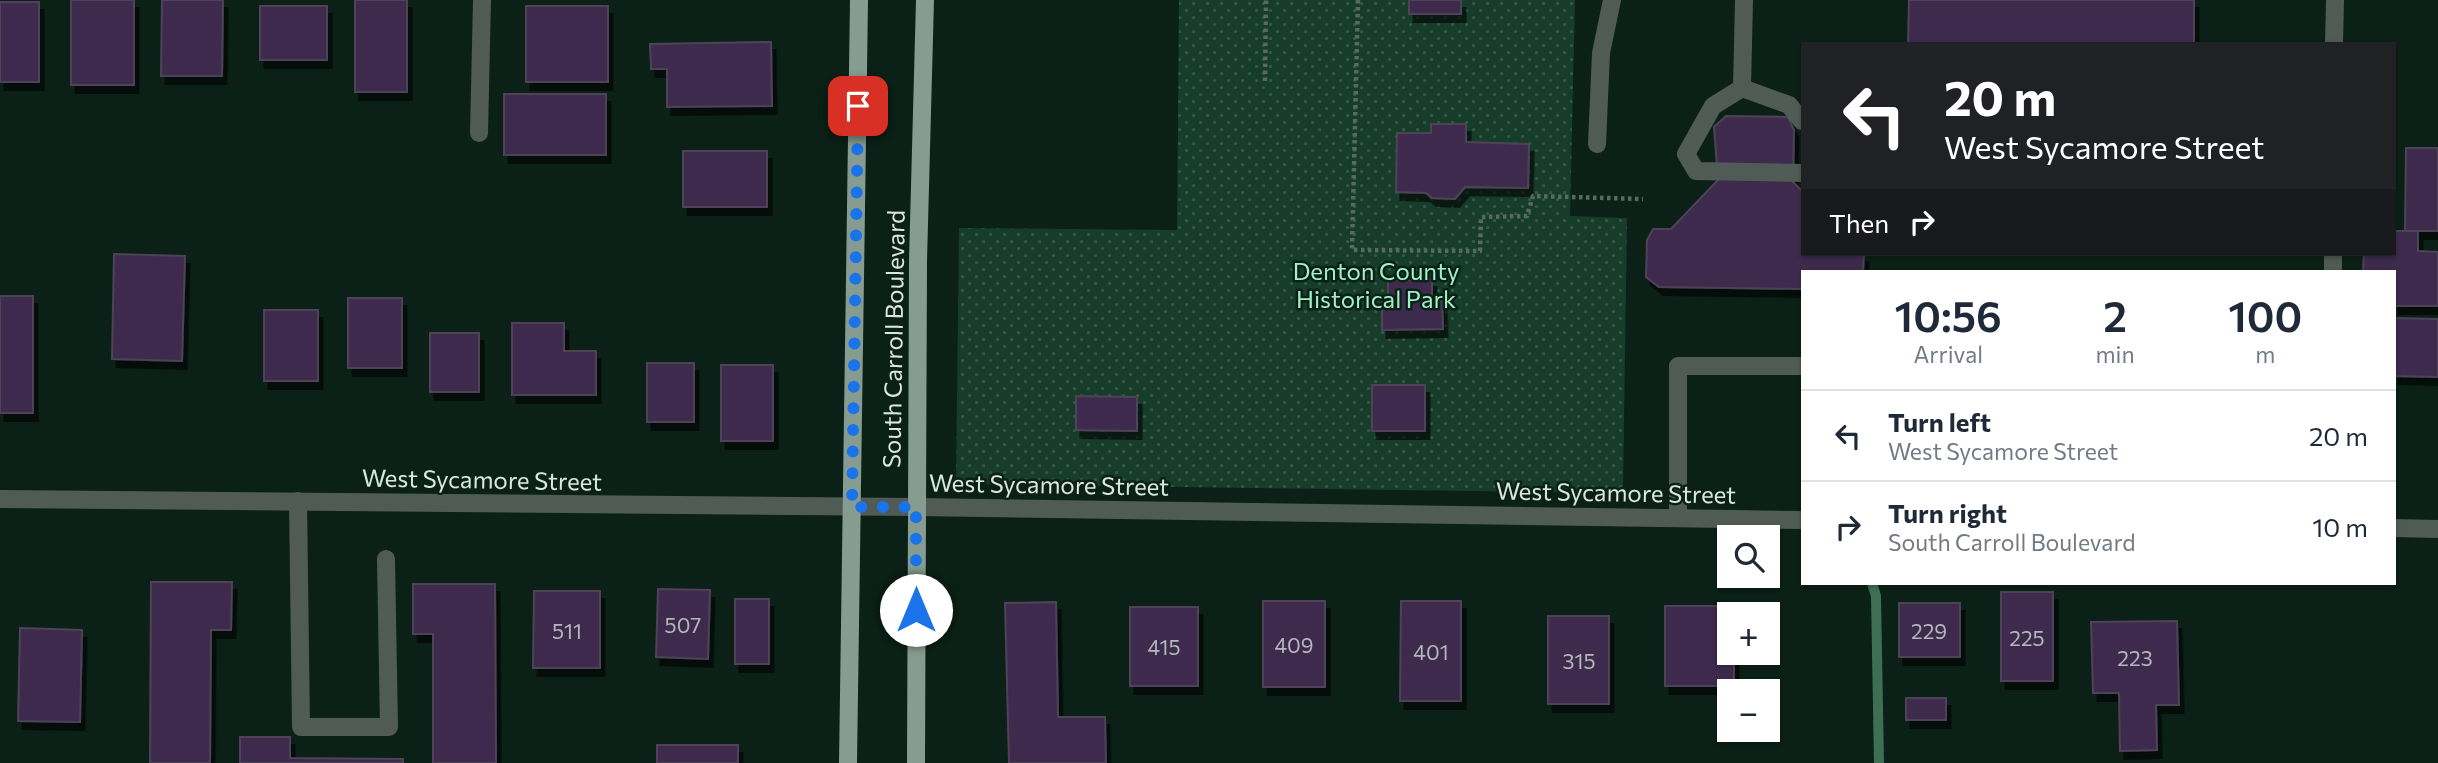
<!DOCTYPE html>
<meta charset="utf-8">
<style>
body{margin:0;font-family:Commissioner,sans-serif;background:#f2f2f3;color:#1f2937;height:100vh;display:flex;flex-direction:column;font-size:26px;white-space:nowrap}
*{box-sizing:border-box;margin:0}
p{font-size:23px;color:#747a83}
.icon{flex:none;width:38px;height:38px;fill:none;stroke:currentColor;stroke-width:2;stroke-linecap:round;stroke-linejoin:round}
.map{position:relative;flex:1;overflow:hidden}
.details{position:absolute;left:1801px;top:270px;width:595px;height:315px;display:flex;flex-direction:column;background:#fff;border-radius:0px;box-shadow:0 2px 5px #0004}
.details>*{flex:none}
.top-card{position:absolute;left:1801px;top:42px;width:595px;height:214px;border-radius:0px;box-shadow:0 2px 5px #0004;background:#202124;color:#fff;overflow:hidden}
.buttons{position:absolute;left:1717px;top:525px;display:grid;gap:14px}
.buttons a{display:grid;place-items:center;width:63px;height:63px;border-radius:0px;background:#fff;box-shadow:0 2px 5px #0004;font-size:35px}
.pin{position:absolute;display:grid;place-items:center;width:60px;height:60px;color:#fff;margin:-30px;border-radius:14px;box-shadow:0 4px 10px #0006}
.me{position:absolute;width:77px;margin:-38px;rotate:0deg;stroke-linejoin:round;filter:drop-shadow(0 0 5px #0008)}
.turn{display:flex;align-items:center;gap:24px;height:147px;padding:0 28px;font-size:32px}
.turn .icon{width:91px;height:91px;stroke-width:2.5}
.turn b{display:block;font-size:49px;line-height:60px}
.then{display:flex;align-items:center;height:66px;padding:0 28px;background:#0003;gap:14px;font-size:26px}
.eta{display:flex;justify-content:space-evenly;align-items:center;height:119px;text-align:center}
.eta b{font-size:42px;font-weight:600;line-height:49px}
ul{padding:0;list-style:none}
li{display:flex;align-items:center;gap:21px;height:91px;padding:0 28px;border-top:2px solid #e0e1e3}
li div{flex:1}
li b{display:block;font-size:26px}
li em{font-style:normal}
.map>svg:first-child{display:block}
.park{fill:url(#park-dots)}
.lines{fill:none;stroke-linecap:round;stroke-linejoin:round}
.stream{stroke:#3e6f56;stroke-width:10}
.building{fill:#3e2a4e;stroke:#4d4356;stroke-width:2;filter:url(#shadow)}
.path{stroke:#576960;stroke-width:4.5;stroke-dasharray:3.5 3.5;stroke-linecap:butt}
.minor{stroke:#515b55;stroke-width:18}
.major{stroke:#879c90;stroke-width:18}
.route{stroke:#1a73e8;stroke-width:12;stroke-dasharray:0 21.6}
.labels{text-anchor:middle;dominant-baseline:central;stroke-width:5;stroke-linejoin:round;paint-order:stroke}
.number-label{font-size:21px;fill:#b3b8bb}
.park-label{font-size:24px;fill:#a1f0c6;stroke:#0b2016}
.street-label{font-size:24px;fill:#dae7df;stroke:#0b2016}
</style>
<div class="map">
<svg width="2438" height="763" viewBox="0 0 2438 763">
<defs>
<pattern id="park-dots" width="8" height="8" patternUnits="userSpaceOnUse" patternTransform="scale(1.75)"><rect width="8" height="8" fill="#163c2a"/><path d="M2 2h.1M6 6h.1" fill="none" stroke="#375848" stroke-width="1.8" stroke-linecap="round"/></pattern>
<filter id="shadow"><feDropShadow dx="4.5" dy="8" stdDeviation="0" flood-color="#0009"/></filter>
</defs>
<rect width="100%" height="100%" fill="#0b2016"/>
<path class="park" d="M1179 0H1575L1570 216 1627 218 1623 493 956 484 959 228 1177 230Z"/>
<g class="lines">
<path class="stream" d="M1872 583 1876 596 1879 763"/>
</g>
<g class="building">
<rect x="71" y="0" width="63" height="85"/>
<path d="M162 0H223L222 76H161Z"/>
<rect x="355" y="0" width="52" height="92"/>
<rect x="1409" y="0" width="52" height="14"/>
<path d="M1909 0H2194V44H1908Z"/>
<rect x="0" y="2" width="39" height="80"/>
<rect x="260" y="6" width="67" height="54"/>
<rect x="526" y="6" width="82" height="76"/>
<path d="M771 42 772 106 667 107V69H651L650 44Z"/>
<rect x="504" y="94" width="102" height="61"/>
<path d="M1726 116 1788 117 1794 130 1793 182 1802 191V254H1864L1863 271H1802V289L1659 287 1646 277 1647 240 1653 229H1671L1718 180 1714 127Z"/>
<path d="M1431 124H1466V142L1529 144 1528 188 1465 187 1455 199 1432 198 1426 193 1396 192 1397 133H1431Z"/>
<path d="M2406 148H2438V231H2405Z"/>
<rect x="683" y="151" width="84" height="56"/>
<path d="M2394 231H2418V251L2438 252V306H2394V271H2363L2364 254H2394Z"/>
<path d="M114 254 185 256 182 361 112 359Z"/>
<path d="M1432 279V301H1442L1443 329 1382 330V302H1388V280Z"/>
<rect x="0" y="296" width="33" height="117"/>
<rect x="348" y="298" width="54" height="70"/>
<rect x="264" y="310" width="54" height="71"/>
<path d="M2394 318 2438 319V377L2394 376Z"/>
<path d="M512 323H564V351H596V395H512Z"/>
<rect x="430" y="333" width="49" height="59"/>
<rect x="647" y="363" width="47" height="59"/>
<rect x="721" y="365" width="52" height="76"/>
<rect x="1372" y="385" width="53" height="46"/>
<path d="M1076 396 1137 397V431L1076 430Z"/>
<path d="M151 582H232L231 630H211L210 763H150Z"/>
<path d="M413 584H495L496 763H433V634H413Z"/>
<path d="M658 589 710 590 708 659 656 657Z"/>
<path d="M534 591H600V668H533Z"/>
<rect x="2001" y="592" width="52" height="89"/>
<rect x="735" y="599" width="34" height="65"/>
<rect x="1263" y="601" width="62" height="86"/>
<path d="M1401 601H1461V701H1400Z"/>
<path d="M1056 602 1058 717H1105L1106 763H1009L1005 603Z"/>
<rect x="1899" y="603" width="61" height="54"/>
<path d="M1665 606H1734V614H1729V653H1734V686H1665Z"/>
<rect x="1130" y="607" width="68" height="79"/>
<rect x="1548" y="616" width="61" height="88"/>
<path d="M2177 621 2179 705H2156L2157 750 2120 751 2119 693H2093L2091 622Z"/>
<path d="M20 628 82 630 80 722 18 721Z"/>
<rect x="1906" y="698" width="40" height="22"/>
<path d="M240 737H290V758L403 759V763H240Z"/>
<rect x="657" y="745" width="81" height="18"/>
</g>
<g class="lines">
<g class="path">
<path d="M1358 0 1352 250 1480 251 1481 217 1527 216 1533 196 1643 199"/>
<path d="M1265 81 1266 0"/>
</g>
<g class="minor">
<path d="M2334 44 2335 0"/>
<path d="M1742 88 1713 106 1686 154 1696 171 1802 173"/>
<path d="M1742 88 1744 0"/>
<path d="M1742 88 1789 105 1802 121"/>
<path d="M479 133 482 0"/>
<path d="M1597 144 1601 53 1612 0"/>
<path d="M2333 271V254"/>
<path d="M0 499 916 507 1802 520"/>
<path d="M298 501 301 727H389L386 559"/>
<path d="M1678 518V366H1802"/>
<path d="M2394 528 2438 529"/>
</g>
<g class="major">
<path d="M848 763 859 0"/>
<path d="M916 763 918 261 925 0"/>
</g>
</g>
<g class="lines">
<path class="route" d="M858 106 852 507H916V610"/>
</g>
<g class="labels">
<g class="number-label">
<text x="683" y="624">507</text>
<text x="567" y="630">511</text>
<text x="1929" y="630">229</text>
<text x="2027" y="637">225</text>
<text x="1294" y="644">409</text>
<text x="1164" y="646">415</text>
<text x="1431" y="651">401</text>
<text x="2135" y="657">223</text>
<text x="1579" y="660">315</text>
</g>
<g class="park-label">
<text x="1376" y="270">Denton County<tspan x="1376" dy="28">Historical Park</tspan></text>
</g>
<g class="street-label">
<text transform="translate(893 339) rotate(-89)">South Carroll Boulevard</text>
<text transform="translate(482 479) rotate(1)">West Sycamore Street</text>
<text transform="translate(1049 484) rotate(1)">West Sycamore Street</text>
<text transform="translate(1616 492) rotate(1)">West Sycamore Street</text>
</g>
</g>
</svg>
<div class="buttons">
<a><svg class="icon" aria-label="search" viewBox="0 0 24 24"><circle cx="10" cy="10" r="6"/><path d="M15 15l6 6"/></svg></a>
<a>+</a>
<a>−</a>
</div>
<div class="pin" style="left:858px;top:106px;background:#d93025"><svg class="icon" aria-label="arrive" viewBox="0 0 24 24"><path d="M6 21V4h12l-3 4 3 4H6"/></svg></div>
<svg class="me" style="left:916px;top:610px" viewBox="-20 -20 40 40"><circle r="19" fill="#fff"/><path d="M0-13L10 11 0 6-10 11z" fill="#1a73e8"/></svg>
<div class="top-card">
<div class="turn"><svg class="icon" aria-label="left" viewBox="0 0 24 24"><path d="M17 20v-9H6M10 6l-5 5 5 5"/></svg><div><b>20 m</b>West Sycamore Street</div></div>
<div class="then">Then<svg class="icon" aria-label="right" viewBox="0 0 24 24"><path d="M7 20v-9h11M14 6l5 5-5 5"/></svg></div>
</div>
<section class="details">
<div class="eta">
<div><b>10:56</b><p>Arrival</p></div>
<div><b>2</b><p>min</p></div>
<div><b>100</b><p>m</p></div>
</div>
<ul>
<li><svg class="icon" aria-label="left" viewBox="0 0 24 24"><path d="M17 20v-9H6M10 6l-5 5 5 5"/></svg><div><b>Turn left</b><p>West Sycamore Street</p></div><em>20 m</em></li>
<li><svg class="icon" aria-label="right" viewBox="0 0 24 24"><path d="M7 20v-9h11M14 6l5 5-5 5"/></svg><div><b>Turn right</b><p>South Carroll Boulevard</p></div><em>10 m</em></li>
</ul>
</section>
</div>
